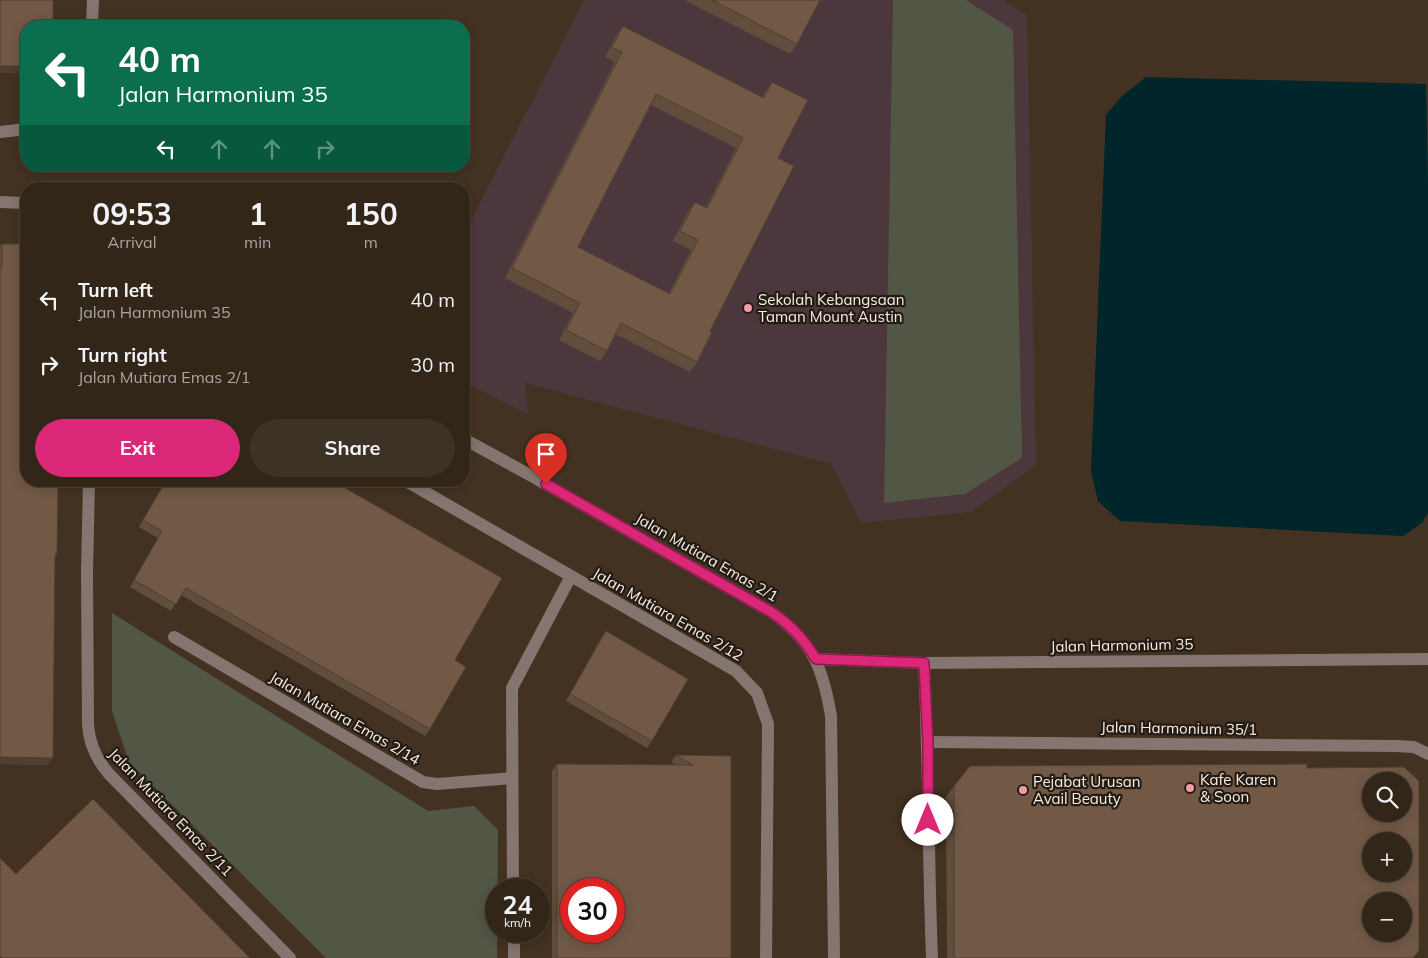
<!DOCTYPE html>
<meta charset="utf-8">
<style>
body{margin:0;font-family:Mulish,sans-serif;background:#3d3226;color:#f1f3f6;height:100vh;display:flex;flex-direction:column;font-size:19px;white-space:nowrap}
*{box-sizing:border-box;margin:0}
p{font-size:16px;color:#a8a5a2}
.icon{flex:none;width:28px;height:28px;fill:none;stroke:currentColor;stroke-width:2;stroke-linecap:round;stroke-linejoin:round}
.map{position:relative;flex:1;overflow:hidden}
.sheet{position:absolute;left:20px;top:182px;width:450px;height:305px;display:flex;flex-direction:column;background:#322619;border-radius:20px;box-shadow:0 2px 12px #0003,0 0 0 1px #4d4338}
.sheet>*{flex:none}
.guide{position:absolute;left:20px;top:20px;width:450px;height:152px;border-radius:20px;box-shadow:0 2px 12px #0003,0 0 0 1px #4d4338;background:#0b6e4f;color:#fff;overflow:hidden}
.controls{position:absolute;left:1362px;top:772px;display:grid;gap:10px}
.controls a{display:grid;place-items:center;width:50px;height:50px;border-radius:50%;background:#322619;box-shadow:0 2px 12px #0003,0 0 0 1px #4d4338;font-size:25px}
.speed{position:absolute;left:485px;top:878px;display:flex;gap:10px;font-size:25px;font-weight:700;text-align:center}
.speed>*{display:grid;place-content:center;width:65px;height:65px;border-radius:50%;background:#322619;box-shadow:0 2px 12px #0003,0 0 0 1px #4d4338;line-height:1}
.speed small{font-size:12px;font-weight:400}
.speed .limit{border:8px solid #d22;background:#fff;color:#111}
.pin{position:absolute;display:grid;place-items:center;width:42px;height:42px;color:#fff;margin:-51px -21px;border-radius:50% 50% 50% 0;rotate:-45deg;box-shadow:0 0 5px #0007}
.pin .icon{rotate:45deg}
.me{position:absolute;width:55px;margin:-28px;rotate:0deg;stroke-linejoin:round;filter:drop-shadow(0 0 4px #0008)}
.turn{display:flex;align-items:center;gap:18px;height:105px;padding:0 15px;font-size:22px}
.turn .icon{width:65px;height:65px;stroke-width:2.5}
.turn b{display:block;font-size:35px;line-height:42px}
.lanes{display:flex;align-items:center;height:48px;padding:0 15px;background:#0003;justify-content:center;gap:25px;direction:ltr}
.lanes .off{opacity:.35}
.eta{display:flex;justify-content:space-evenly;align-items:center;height:85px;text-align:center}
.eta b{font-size:30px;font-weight:700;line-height:35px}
.action{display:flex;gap:10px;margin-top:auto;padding:10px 15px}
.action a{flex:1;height:58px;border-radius:30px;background:#db2777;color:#fff;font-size:20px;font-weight:700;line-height:58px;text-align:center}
.action a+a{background:#3d3226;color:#f1f3f6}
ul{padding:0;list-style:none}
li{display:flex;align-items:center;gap:15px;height:65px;padding:0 15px}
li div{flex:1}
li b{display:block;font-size:19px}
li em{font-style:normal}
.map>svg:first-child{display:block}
.education{fill:#4c373c}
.green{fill:#515645}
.water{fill:#00252a}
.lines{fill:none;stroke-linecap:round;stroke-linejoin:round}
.minor{stroke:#847570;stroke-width:12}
.wall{fill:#614d3c;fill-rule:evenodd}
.shaded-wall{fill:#4f3e31}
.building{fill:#715946;stroke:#4f3e31;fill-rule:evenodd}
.route-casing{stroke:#8e194d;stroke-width:12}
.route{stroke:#db2777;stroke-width:9}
.poi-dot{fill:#f39aa7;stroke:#241c14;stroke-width:2}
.labels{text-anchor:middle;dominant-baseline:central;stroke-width:4.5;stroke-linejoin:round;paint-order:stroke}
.poi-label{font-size:15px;fill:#f8ede2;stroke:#241c14;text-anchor:start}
.street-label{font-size:15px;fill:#f8ede2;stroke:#241c14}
</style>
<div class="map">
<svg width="1428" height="958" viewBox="0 0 1428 958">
<rect width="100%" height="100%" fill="#433221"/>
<path class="education" d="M584 0H1003L1027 16 1036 465 971 512 861 523 831 464 525 383 528 414 464 382V234Z"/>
<g class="green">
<path d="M893 0H966L1013 30 1022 458 965 494 884 503Z"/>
<path d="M112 613 428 811 474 806 498 830 497 958H326L129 762 112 711Z"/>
</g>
<path class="water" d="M1146 77 1426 84 1428 185V513L1422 523 1403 536 1120 521 1098 501 1091 471 1106 115 1121 97Z"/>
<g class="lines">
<g class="minor">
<path d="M92 26 93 0"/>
<path d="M0 132 26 129"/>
<path d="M0 202 26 203"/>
<path d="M464 439 528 474 771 612C812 640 823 668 831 716L834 958"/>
<path d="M89 481 87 572 88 724C89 744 96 759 109 774L290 958"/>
<path d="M406 481 736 671 757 693 768 724 766 958"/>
<path d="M174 637 423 782 437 784 512 778"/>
<path d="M816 659 924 663 1428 659"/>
<path d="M924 663C929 761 928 860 932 958"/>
<path d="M928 742 1396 746 1414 747 1428 754"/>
<path d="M513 889 512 688 571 576"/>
<path d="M514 931V958"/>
</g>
</g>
<g class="wall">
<path d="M687 0H820L797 44 790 54 686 1Z"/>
<path d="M623 26 762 97 772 82 778 158 710 331 697 362 690 372 615 334 607 351 600 361 559 340 573 313 505 278 615 62 605 57 616 36ZM651 105 736 148 706 207 695 202 688 212 673 241 691 250 669 293 578 247Z"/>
<path d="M2 244 57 554 55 558 48 765 0 764V246Z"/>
<path d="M165 481H333L455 660 430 729 425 736 181 595 171 611 130 587 158 538 139 527Z"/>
<path d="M606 631 652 741 647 748 566 701 601 638Z"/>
<path d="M676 755 731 756V958H552V771L557 764 676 765 671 762Z"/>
<path d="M954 786 1414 958H947L946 797Z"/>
</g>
<g class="shaded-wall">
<rect x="0" y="66" width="26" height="7"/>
<path d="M0 757 53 758 48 765 0 764Z"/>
</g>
<g class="building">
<path d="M0 0H53V26H26V66H0Z"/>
<path d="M712 0H820L797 44Z"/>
<path d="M623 26 764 98 772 82 808 100 778 158 794 166 710 331 712 332 697 362 621 323 607 351 566 330 580 303 512 268 622 52 612 47ZM656 94 743 138 707 208 695 202 680 231 698 240 670 294 578 247Z"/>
<path d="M2 244H26V481H58L57 554H55L53 758 0 757V267H2Z"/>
<path d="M166 481H333L502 578 455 660 466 667 430 729 186 588 176 604 134 580 162 531 143 520Z"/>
<path d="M606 631 688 679 652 741 570 694Z"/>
<path d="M676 755 731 756V958H557V764L693 765ZM571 889H614V931H571Z"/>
<path d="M1307 764V768L1404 767 1419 781V951L1413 958H956L954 956V786L970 766ZM1371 781H1404V814H1371ZM1371 841H1404V874H1371ZM1371 901H1404V934H1371Z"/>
<path d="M93 799 250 958H2L0 956V858L16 874Z"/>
</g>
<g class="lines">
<g class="route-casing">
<path id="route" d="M546 484 771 612C792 626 803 638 816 659L924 663 928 742V820"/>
</g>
<use href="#route" class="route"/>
</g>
<g class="poi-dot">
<circle cx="748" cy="308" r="5"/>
<circle cx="1190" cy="788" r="5"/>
<circle cx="1023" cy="790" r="5"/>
</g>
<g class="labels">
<g class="poi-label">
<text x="758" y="299">Sekolah Kebangsaan<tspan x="758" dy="17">Taman Mount Austin</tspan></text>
<text x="1200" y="779">Kafe Karen<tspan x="1200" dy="17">&amp; Soon</tspan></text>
<text x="1033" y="781">Pejabat Urusan<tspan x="1033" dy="17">Avail Beauty</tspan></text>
</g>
<g class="street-label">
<text transform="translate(707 557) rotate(30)">Jalan Mutiara Emas 2/1</text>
<text transform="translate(668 614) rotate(30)">Jalan Mutiara Emas 2/12</text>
<text transform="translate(1122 645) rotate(-1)">Jalan Harmonium 35</text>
<text transform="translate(345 718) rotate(30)">Jalan Mutiara Emas 2/14</text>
<text transform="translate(1179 728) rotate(1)">Jalan Harmonium 35/1</text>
<text transform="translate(171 812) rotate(46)">Jalan Mutiara Emas 2/11</text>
</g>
</g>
</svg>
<div class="controls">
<a><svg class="icon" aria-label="search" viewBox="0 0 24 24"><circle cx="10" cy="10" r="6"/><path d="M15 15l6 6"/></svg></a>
<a>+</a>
<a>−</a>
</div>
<div class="speed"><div>24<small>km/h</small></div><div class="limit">30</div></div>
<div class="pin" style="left:546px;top:484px;background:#d93025"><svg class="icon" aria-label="arrive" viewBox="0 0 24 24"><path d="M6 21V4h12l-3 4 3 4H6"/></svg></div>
<svg class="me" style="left:928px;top:820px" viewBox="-20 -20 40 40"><circle r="19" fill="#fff"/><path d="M0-13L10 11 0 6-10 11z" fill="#db2777"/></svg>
<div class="guide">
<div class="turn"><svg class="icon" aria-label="left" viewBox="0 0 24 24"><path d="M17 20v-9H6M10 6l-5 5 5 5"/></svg><div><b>40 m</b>Jalan Harmonium 35</div></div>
<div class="lanes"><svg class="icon" aria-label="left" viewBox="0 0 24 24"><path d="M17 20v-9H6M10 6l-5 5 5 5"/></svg><svg class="icon off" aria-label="ahead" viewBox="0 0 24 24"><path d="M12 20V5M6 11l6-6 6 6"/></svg><svg class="icon off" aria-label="ahead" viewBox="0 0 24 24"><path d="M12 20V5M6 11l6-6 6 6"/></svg><svg class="icon off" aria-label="right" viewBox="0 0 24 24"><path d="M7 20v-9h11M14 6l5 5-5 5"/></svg></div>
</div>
<section class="sheet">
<div class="eta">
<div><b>09:53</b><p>Arrival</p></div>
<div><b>1</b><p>min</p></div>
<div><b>150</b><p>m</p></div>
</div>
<ul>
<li><svg class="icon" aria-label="left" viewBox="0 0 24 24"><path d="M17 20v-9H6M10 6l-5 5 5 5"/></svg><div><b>Turn left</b><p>Jalan Harmonium 35</p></div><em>40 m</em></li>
<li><svg class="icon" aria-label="right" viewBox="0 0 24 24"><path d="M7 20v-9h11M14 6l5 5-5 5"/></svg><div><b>Turn right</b><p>Jalan Mutiara Emas 2/1</p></div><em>30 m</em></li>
</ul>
<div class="action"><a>Exit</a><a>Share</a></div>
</section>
</div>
